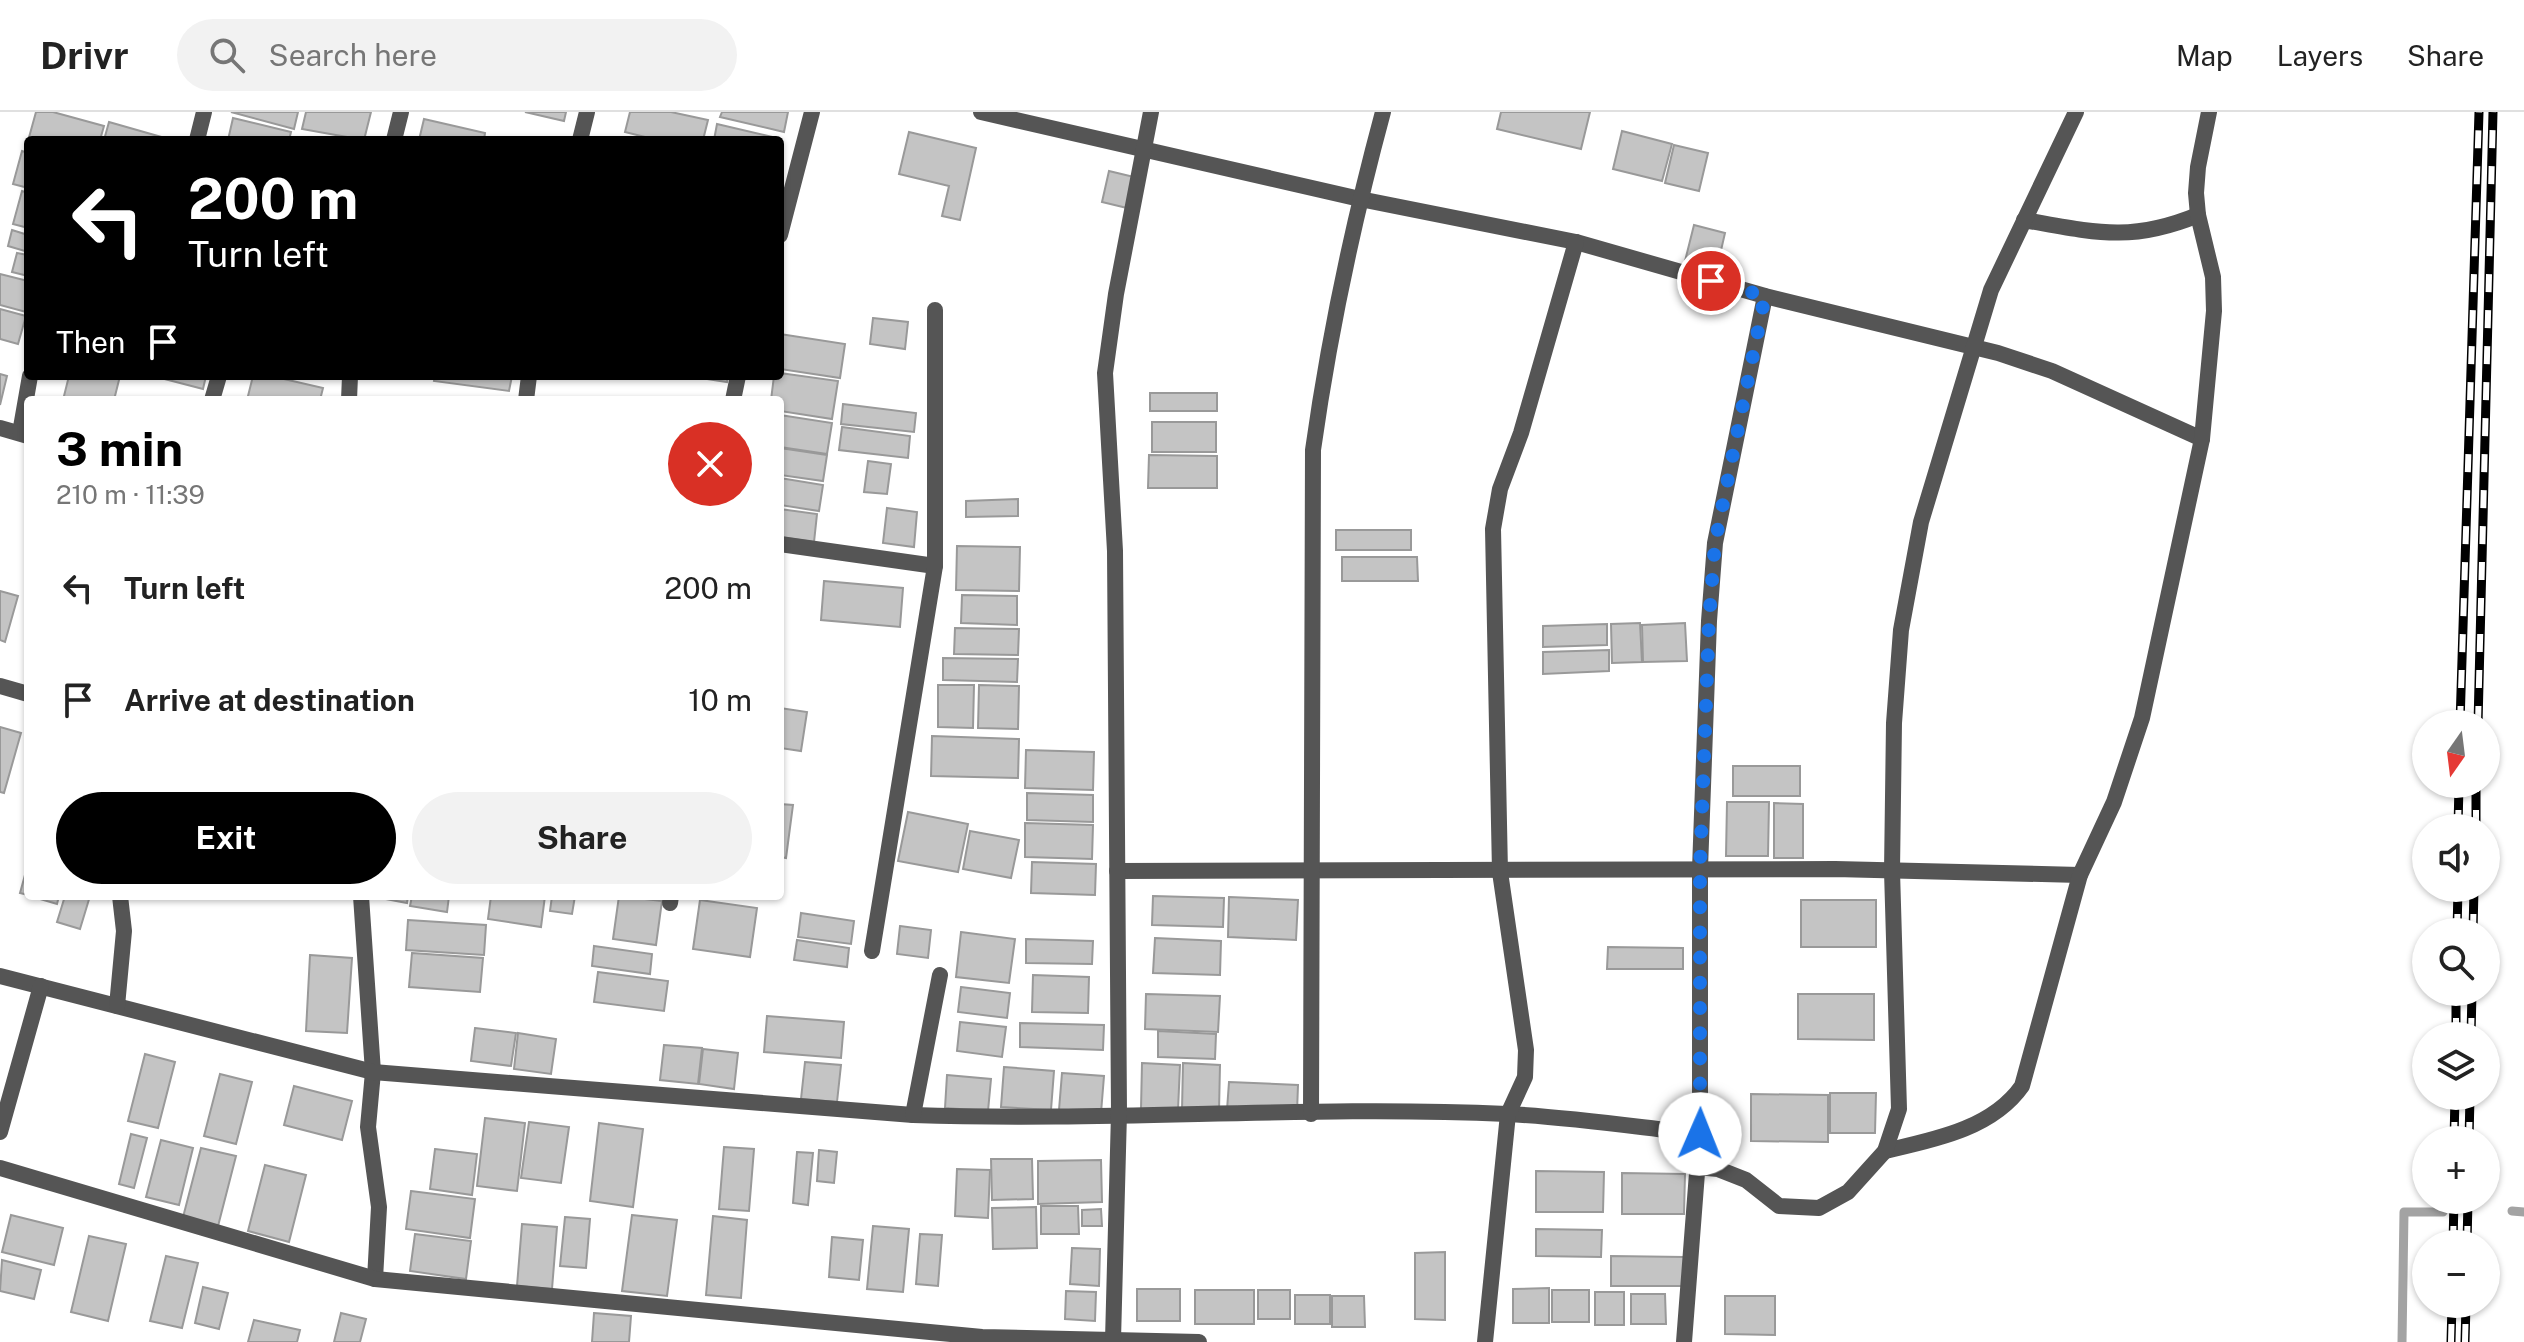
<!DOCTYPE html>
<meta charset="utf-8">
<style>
body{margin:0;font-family:"Public Sans",sans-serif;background:#f2f2f2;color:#222;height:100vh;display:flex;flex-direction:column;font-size:30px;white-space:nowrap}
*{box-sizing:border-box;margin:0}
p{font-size:26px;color:#767676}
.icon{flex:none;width:44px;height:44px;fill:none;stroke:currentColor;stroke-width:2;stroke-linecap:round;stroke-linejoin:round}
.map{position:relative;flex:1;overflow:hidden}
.details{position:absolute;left:24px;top:284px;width:760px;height:504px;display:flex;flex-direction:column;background:#fff;border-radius:8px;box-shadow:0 2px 6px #0004}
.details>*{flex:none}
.banner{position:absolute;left:24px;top:24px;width:760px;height:244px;border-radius:8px;box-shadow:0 2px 6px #0004;background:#000;color:#fff;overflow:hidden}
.needle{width:52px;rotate:194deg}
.fabs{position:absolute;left:2412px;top:598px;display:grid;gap:16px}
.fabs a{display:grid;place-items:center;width:88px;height:88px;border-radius:50%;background:#fff;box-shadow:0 2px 6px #0004;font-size:40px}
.pin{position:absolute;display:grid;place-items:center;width:68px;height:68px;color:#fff;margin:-34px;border:4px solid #fff;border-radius:50%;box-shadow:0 2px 8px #0007}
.me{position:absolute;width:88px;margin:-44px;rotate:1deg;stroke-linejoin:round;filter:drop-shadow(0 0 6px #0008)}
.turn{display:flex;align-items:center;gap:28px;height:168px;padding:0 32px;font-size:36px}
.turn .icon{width:104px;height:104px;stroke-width:2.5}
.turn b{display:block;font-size:56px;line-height:68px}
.then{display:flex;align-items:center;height:76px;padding:0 32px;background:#0003;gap:16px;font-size:30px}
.round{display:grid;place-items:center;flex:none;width:84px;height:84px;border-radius:42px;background:#f2f2f2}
.summary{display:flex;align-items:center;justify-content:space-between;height:136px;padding:0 32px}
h1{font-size:48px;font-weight:700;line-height:60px;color:#000}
.cta{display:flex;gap:16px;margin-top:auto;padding:16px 32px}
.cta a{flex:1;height:92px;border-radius:48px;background:#000;color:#fff;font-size:32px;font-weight:700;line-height:92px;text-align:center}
.cta a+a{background:#f2f2f2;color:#222}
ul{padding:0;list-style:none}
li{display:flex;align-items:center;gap:24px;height:112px;padding:0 32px}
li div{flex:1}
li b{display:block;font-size:30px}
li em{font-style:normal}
header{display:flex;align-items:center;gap:48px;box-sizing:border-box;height:112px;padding:0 40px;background:#fff;border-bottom:2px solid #e0e0e0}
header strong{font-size:38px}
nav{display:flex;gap:44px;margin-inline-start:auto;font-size:28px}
.search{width:560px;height:72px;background:#f2f2f2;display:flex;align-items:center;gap:20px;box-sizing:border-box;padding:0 28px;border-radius:44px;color:#767676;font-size:30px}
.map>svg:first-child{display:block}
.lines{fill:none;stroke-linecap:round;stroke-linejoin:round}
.stream{stroke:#a3a3a3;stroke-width:9}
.building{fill:#c4c4c4;stroke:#999;stroke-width:2}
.minor{stroke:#555;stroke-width:16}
.rail-casing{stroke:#000;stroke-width:9}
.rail{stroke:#fff;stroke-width:6;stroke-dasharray:18;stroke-linecap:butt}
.route{stroke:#1a73e8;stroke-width:14;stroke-dasharray:0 25.2}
</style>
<header>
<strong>Drivr</strong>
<div class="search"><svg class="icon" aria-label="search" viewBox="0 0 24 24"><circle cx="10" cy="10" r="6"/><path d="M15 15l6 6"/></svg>Search here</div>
<nav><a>Map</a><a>Layers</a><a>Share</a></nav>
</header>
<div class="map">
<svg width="2524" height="1230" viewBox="0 0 2524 1230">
<rect width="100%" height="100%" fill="#fff"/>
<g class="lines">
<g class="stream">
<path d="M2512 1099 2524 1100"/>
<path d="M2402 1230 2404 1100H2443"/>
</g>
</g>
<g class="building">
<path d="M36 0H53L104 14 100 28 28 29Z"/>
<path d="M231 0H298L294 17Z"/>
<path d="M306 0H371L364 28 302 17Z"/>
<path d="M525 0H566L564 9Z"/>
<path d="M630 0H671L708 8 703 28H657L625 20Z"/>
<path d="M722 0H788L784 20 720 5Z"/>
<path d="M1501 0H1590L1581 37 1497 17Z"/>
<path d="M233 6 291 20 289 28H228Z"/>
<path d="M424 7 485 21 484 28H419Z"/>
<path d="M109 10 172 28H104Z"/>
<path d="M717 12 781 27 780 31V28H714Z"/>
<path d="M1622 19 1672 32 1662 69 1613 57Z"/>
<path d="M909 20 976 36 960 108 942 104 949 74 899 62Z"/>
<path d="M1674 33 1708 41 1699 79 1665 71Z"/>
<path d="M22 39 28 41V76L13 72Z"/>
<path d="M1109 59 1134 65 1127 96 1102 90Z"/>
<path d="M22 79 28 81V116L13 112Z"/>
<path d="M1694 113 1725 121 1716 160 1684 153Z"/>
<path d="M12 118 28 123V140L8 134Z"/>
<path d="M17 141 28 143V164L12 160Z"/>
<path d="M0 162 28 169 26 200 0 193Z"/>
<path d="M0 197 26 204 18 232 0 227Z"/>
<path d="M873 206 908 210 905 237 870 232Z"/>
<path d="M780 222 845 232 840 266 780 257Z"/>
<path d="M780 261 838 269 832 307 780 299V288H771L774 264H780Z"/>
<path d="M0 262 7 264 0 293Z"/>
<path d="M69 264H120L114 288H63Z"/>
<path d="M153 264H206L203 277Z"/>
<path d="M253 264H271L323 276 320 288H247Z"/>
<path d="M435 264H512L509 279 434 269Z"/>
<path d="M688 264H728L727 270Z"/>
<rect x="1150" y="281" width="67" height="18"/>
<path d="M843 292 916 301 914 320 841 312Z"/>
<path d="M780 303 832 311 827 342 780 335Z"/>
<rect x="1152" y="310" width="64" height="30"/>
<path d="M842 315 910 324 908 346 839 338Z"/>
<path d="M780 336 827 343 823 369 780 363Z"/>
<path d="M1149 343 1217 344V376H1148Z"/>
<path d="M868 349 891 352 887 382 864 380Z"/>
<path d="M780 366 823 373 819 399 780 393Z"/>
<path d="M1018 387V404L966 405V389Z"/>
<path d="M887 396 917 400 914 435 883 431Z"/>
<path d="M780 397 817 402 814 430 780 425Z"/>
<rect x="1336" y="418" width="75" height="20"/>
<path d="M957 434 1020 435 1019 479 956 478Z"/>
<path d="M1342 445H1417L1418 469H1342Z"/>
<path d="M824 469 903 476 900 515 821 508Z"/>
<path d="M0 479 18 484 5 530 0 528Z"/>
<path d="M962 483 1017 484V513L961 511Z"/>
<path d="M1640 511 1642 550 1612 551 1611 512Z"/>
<path d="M1685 511 1687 549 1643 550 1642 513Z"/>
<path d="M1607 512V533L1543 535V514Z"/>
<path d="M955 516 1019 517 1018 543 954 542Z"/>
<path d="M1609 538V559L1543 562V540Z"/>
<path d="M943 546 1018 547 1017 570 943 568Z"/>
<path d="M938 573H974L973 616 938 615Z"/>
<path d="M979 573 1019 574 1018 617 978 616Z"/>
<path d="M780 596 807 600 801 639 780 636Z"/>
<path d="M0 615 21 621 4 681 0 680Z"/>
<path d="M932 624 1019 627 1018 666 931 664Z"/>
<path d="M1026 638 1094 640 1093 678 1025 676Z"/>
<rect x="1733" y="654" width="67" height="30"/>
<path d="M1027 681 1093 683V710L1027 708Z"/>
<path d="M1727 690H1769L1768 744H1726Z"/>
<path d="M1774 691 1803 692V746H1774Z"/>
<path d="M780 692 793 693 786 746 780 745Z"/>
<path d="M908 700 968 712 958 760 898 749Z"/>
<path d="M1025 711 1093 713 1092 747 1025 745Z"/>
<path d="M970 719 1019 728 1011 766 963 757Z"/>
<path d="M1032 750 1096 752 1095 783 1031 781Z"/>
<path d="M28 752V783L20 781Z"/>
<path d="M30 784H59L57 792Z"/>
<path d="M65 784H90L80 817 57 810Z"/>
<path d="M370 784H408L407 791Z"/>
<path d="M412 784H449L447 800 410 794Z"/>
<path d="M491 784H545L541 815 488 807Z"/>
<path d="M552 784H575L572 802 550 799Z"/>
<path d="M619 784 662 789 656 833 613 827Z"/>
<path d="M1153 784 1224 786 1223 815 1152 813Z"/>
<path d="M1229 785 1298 788 1296 828 1228 825Z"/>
<path d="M700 788 757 796 750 845 693 837Z"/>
<rect x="1801" y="788" width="75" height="47"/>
<path d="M801 801 854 809 851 832 798 825Z"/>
<path d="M408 808 486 813 484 843 406 838Z"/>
<path d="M900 814 931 818 928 846 897 842Z"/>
<path d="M961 820 1015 827 1009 871 956 865Z"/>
<path d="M1155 826 1221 829 1220 863 1153 861Z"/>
<path d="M1026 827 1093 829 1092 852 1026 851Z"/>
<path d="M797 828 849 836 847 855 794 848Z"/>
<path d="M594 834 652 842 650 862 592 854Z"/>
<path d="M1608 835 1683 836V857H1607Z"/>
<path d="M412 841 483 846 480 880 409 875Z"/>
<path d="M310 843 352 846 347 921 306 919Z"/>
<path d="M598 860 668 869 664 899 594 890Z"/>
<path d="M1033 863 1089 865 1088 901 1032 900Z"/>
<path d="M961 875 1010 881 1007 906 958 900Z"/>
<path d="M1146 882 1220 884 1218 920 1145 917Z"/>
<path d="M1798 882H1874V928L1798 927Z"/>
<path d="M767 904 844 910 841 946 764 940Z"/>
<path d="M960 910 1006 915 1002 945 957 939Z"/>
<path d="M1020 911 1104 913 1103 938 1020 935Z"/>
<path d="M475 916 516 921 511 954 471 949Z"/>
<path d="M1158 919 1216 922 1215 947 1158 945Z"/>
<path d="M518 921 556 927 551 962 514 957Z"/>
<path d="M664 933 702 936 698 972 660 968Z"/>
<path d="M703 937 738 941 734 977 699 972Z"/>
<path d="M145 942 175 950 158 1016 128 1009Z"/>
<path d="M805 950 841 953 837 990 801 987Z"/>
<path d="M1142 951 1180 953 1178 998 1141 997Z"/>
<path d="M1183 951 1220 953 1219 999 1182 998Z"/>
<path d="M1004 955 1054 959 1051 998 1001 995Z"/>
<path d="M1062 961 1104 964 1101 1001 1059 998Z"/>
<path d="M220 962 252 970 236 1032 204 1024Z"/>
<path d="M947 963 991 967 988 999 945 996Z"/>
<path d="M1229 970 1298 973 1297 1000 1227 998Z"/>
<path d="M294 974 352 989 342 1028 284 1013Z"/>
<path d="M1830 981H1876L1875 1021H1830Z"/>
<path d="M1751 982 1828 983V1030L1751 1029Z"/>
<path d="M485 1006 525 1011 517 1079 477 1074Z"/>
<path d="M529 1010 569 1015 561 1071 521 1066Z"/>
<path d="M599 1011 643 1017 633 1095 590 1089Z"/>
<path d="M131 1022 147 1026 134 1076 119 1072Z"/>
<path d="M161 1028 193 1036 179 1093 146 1085Z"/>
<path d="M724 1035 754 1037 749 1099 719 1097Z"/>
<path d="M201 1036 236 1044 217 1118 182 1109Z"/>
<path d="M435 1037 477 1042 472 1083 430 1077Z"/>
<path d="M819 1038 837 1040 834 1071 817 1069Z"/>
<path d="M797 1040 813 1041 808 1093 793 1091Z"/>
<path d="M991 1047H1032L1033 1087 992 1088Z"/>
<path d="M1101 1048 1102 1090 1038 1092V1049Z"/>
<path d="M265 1053 306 1063 289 1130 248 1119Z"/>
<path d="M957 1057 990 1058 988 1106 955 1104Z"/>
<path d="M1536 1059 1604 1060 1603 1100H1536Z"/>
<path d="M1622 1061 1685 1062 1684 1102H1622Z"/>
<path d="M411 1079 475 1087 470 1126 406 1117Z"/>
<path d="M1041 1094H1078L1079 1122H1041Z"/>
<path d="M1036 1095 1037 1136 993 1137 992 1096Z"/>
<path d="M1101 1097 1102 1114H1082V1098Z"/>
<path d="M11 1103 63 1116 54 1153 2 1140Z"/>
<path d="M632 1103 677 1108 667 1184 622 1179Z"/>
<path d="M713 1104 747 1108 741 1186 706 1183Z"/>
<path d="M565 1105 590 1107 586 1156 560 1154Z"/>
<path d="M522 1112 557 1115 552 1177 517 1174Z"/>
<path d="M873 1114 909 1117 903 1180 867 1177Z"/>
<path d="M1536 1117 1602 1118 1601 1145 1536 1144Z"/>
<path d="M415 1122 471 1129 466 1167 410 1159Z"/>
<path d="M920 1122 942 1123 938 1174 916 1172Z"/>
<path d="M89 1124 126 1132 108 1209 71 1200Z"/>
<path d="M832 1125 863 1128 859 1168 829 1165Z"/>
<path d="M1072 1136 1100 1137 1099 1174 1070 1172Z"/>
<path d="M1445 1140V1208L1415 1207V1141Z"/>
<path d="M166 1144 198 1151 182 1216 150 1209Z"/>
<path d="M1611 1144 1684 1145V1174H1611Z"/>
<path d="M2 1148 41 1158 34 1187 0 1179Z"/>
<path d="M203 1175 228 1181 219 1217 195 1211Z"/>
<path d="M1549 1176V1211H1513V1177Z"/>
<rect x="1137" y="1177" width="43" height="32"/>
<rect x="1195" y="1178" width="59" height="34"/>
<rect x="1258" y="1178" width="32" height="29"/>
<rect x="1552" y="1178" width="37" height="32"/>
<path d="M1066 1179 1096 1180 1095 1209 1065 1207Z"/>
<rect x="1595" y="1180" width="29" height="33"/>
<path d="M1631 1182H1665L1666 1212H1631Z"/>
<rect x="1295" y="1183" width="35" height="29"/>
<path d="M1332 1184H1364L1365 1215H1332Z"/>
<path d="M1725 1184H1775V1223L1725 1222Z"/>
<path d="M341 1201 366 1207 360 1230H334Z"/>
<path d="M594 1201 631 1204 629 1230H592Z"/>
<path d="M254 1208 300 1218 297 1230H248Z"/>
</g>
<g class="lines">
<g class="minor">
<path d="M981 0 1360 87 1576 130 1765 184 1998 241 2052 259 2202 327"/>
<path d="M197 28 204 0"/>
<path d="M394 28 401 0"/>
<path d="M580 28 587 0"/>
<path d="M2024 108C2093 120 2130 131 2198 103"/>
<path d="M780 123 812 0"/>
<path d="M212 288 219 264"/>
<path d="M349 288 350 264"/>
<path d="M526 288 529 264"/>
<path d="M733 288 738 264"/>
<path d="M0 316 28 324"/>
<path d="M20 321 30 264"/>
<path d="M780 432 935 454"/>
<path d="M0 574 28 582"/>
<path d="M1117 759 1835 757 2080 763"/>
<path d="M361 784 373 960 368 1015 379 1095 375 1167"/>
<path d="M670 791 671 784"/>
<path d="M872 839 935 454V198"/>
<path d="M0 864 373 960 913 1003C1111 1010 1309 993 1507 1002 1571 1005 1636 1015 1700 1022"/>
<path d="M117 894 124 819 120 784"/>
<path d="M1311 1002 1313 338C1329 224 1353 111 1383 0"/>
<path d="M913 1003 940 863"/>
<path d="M0 1020 41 874"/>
<path d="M1885 1039C1933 1028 1992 1017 2022 974L2080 763 2114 690 2142 606 2202 327 2214 199 2213 165 2198 103 2196 81 2198 55 2209 0"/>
<path d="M1697 1055 1718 1057 1746 1068 1779 1094 1819 1096 1848 1080 1885 1039 1899 997 1892 759 1894 611 1901 518 1921 410 1991 178 2076 0"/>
<path d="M0 1056 375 1167 982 1225 1199 1230"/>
<path d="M1113 1228 1119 1001 1115 439 1105 261 1116 182 1151 0"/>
<path d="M1485 1230 1508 1002 1525 965 1526 938 1500 760 1493 417 1500 377 1521 321 1576 130"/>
<path d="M1684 1230 1700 1022V757L1709 509 1715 431 1765 184"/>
</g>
<g class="rail-casing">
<g id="rail">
<path d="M2460 612 2479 0"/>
<path d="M2478 612 2493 0"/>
<path d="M2458 716 2459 672"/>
<path d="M2476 716V672"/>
<path d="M2457 820 2458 776"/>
<path d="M2473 820 2474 776"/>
<path d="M2456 924V880"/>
<path d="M2471 924 2472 880"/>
<path d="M2454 1028 2455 984"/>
<path d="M2469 1028 2470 984"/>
<path d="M2453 1132 2454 1088"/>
<path d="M2467 1132 2468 1088"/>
<path d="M2451 1230 2452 1192"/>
<path d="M2465 1230 2466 1192"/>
</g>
</g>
<use href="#rail" class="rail"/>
</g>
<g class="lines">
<path class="route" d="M1700 1022V757L1709 509 1715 431 1765 184 1711 169"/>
</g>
</svg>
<div class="fabs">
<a><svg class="needle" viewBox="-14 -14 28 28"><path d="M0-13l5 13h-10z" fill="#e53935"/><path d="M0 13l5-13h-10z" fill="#767676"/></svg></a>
<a><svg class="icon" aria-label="sound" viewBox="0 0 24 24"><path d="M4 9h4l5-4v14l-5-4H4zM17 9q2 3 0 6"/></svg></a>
<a><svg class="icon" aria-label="search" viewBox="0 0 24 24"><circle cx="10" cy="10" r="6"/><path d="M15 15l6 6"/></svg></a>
<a><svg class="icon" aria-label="layers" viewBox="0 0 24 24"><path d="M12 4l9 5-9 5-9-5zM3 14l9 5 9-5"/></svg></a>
<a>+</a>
<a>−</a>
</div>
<div class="pin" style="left:1711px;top:169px;background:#d93025"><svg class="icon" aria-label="arrive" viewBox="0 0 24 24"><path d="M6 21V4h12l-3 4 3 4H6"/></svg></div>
<svg class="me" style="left:1700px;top:1022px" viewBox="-20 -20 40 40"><circle r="19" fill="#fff"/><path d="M0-13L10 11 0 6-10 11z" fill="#1a73e8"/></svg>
<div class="banner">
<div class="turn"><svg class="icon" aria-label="left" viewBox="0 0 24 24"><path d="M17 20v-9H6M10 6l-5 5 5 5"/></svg><div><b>200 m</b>Turn left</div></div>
<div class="then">Then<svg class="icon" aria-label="arrive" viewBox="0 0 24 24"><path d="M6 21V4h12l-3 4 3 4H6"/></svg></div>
</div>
<section class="details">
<div class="summary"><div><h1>3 min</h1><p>210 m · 11:39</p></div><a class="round" style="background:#d93025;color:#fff"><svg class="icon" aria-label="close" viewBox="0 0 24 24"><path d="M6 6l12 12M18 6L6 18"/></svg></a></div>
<ul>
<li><svg class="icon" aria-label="left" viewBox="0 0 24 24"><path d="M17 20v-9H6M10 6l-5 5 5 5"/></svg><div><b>Turn left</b></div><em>200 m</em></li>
<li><svg class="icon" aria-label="arrive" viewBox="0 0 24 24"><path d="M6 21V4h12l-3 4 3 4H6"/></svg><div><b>Arrive at destination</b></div><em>10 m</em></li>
</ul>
<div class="cta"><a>Exit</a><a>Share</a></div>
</section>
</div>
